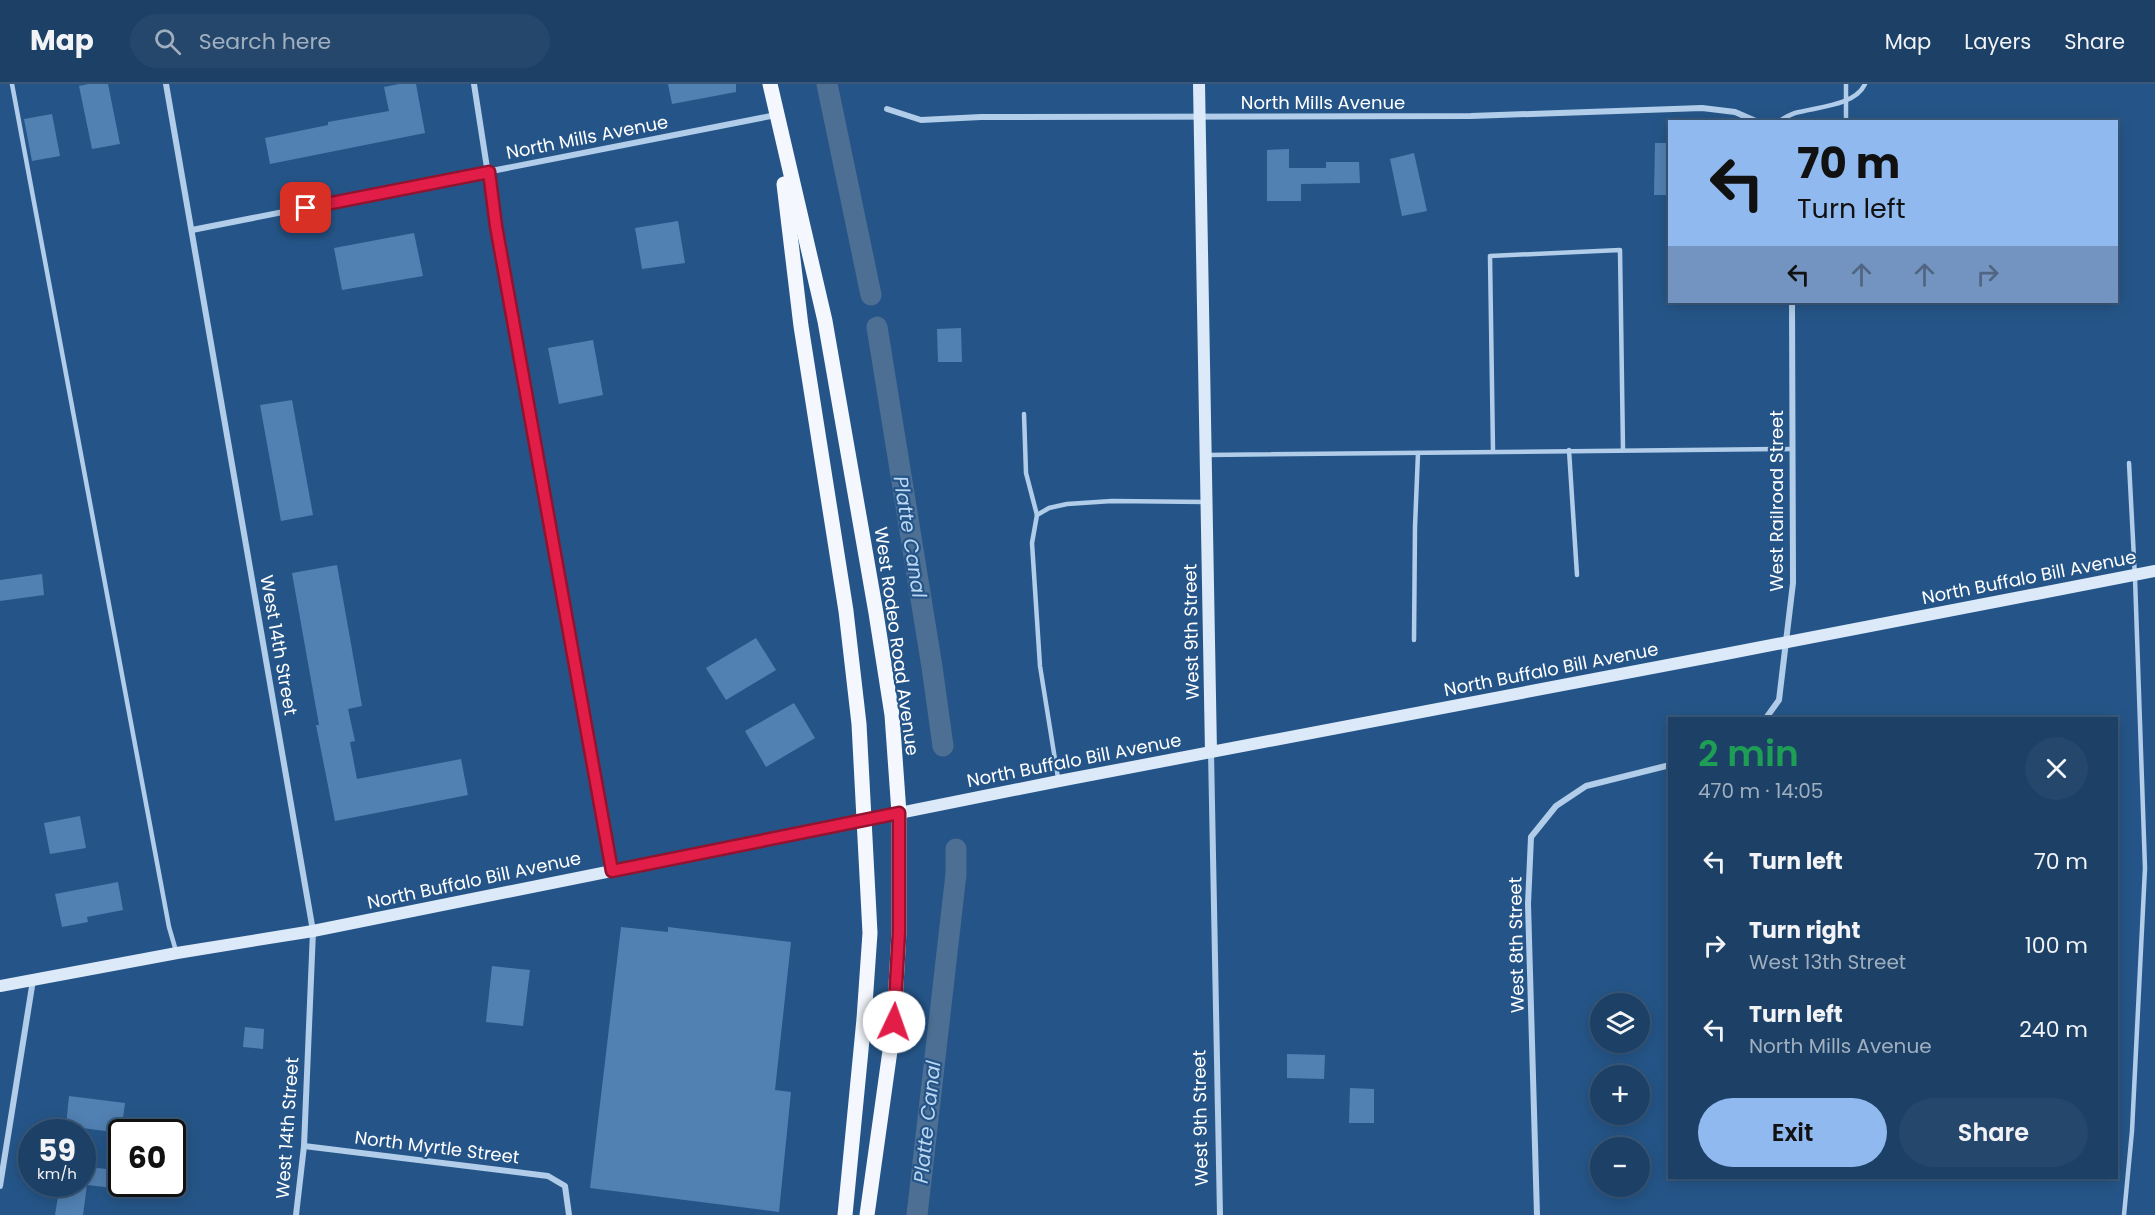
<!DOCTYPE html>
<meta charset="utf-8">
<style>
body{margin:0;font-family:Poppins,sans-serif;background:#25476c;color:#f1f3f6;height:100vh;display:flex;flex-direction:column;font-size:22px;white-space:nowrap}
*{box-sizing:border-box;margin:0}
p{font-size:20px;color:#a0afbf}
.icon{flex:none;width:33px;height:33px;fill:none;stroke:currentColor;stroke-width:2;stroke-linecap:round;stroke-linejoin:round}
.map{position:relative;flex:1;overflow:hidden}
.side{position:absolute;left:1668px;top:633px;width:450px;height:462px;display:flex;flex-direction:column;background:#1c4066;border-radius:0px;box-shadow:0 3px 15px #0003,0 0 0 2px #3a597a}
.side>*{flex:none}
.top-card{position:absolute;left:1668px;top:36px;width:450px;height:183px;border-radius:0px;box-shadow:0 3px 15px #0003,0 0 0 2px #3a597a;background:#90b9f0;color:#111;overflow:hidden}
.tools{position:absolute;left:1590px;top:909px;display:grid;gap:12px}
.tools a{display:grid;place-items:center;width:60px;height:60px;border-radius:50%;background:#1c4066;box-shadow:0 3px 15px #0003,0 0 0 2px #3a597a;font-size:30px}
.speed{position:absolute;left:18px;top:1035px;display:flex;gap:12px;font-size:30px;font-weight:700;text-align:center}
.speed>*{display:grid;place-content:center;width:78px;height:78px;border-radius:50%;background:#1c4066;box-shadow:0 3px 15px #0003,0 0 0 2px #3a597a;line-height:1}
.speed small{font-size:15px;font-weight:400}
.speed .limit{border:3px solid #111;border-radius:9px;background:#fff;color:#111}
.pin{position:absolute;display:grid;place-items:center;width:51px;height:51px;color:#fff;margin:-26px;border-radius:12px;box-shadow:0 3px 9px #0006}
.me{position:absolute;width:66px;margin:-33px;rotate:3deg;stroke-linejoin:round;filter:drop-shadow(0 0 4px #0008)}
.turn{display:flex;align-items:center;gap:21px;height:126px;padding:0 30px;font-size:27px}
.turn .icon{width:78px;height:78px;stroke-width:2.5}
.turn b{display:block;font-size:42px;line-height:51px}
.lanes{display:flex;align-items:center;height:57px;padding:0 30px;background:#0003;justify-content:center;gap:30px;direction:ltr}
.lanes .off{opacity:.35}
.round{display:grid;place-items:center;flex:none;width:63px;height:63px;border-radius:32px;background:#25476c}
.headline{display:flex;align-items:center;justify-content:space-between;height:102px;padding:0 30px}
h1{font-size:36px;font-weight:600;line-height:45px;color:#1e9e55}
.primary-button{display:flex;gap:12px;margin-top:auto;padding:12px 30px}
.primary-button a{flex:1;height:69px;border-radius:36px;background:#90b9f0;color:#111;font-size:24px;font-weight:600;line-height:69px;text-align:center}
.primary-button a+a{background:#25476c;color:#f1f3f6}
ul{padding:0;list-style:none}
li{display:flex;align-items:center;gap:18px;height:84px;padding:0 30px}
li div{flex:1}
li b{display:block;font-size:22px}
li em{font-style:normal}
header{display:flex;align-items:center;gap:36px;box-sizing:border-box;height:84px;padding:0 30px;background:#1c4066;border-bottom:2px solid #3a597a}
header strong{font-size:28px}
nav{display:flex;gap:33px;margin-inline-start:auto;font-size:21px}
.search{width:420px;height:54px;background:#25476c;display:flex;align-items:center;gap:15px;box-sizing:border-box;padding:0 21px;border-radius:33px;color:#a0afbf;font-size:22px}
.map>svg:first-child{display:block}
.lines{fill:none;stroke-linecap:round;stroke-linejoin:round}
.canal{stroke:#4d6f93;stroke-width:21}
.building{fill:#5181b2}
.lane{stroke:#b1cde9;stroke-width:4.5}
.street{stroke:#b1cde9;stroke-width:6}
.secondary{stroke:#dbe9f8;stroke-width:12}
.primary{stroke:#f4f8fe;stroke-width:15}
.secondary-bridge{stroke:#dbe9f8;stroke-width:12}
.route-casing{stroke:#92132f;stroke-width:15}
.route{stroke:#e11d48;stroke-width:10}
.labels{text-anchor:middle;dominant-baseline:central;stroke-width:4.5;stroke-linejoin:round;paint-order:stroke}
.street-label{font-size:18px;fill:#fff;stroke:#255588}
.water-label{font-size:20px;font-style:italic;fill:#bcd7f1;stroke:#255588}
</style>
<header>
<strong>Map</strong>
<div class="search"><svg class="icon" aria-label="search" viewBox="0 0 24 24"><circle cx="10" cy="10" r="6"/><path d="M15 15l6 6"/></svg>Search here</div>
<nav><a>Map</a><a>Layers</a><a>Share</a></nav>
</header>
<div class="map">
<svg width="2155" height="1131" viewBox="0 0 2155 1131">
<rect width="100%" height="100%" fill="#255588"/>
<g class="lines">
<g class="canal">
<path d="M827 0 871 211"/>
<path d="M877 243 932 583 943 662"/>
<path d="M917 1131 956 790V765"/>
</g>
</g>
<g class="building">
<path d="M88 0H108L120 60 92 65 79 2Z"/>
<path d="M399 0H416L425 49 270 80 265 54 328 41V38L389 27 384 3Z"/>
<path d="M668 0H736V8L672 20Z"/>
<path d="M52 30 60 72 32 77 24 35Z"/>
<path d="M1655 59H1670V111H1654Z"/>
<path d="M1289 65V84H1326V78H1359L1360 99 1301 100V117H1267V66Z"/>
<path d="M1414 69 1427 127 1402 132 1390 75Z"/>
<path d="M678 137 685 179 642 185 635 144Z"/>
<path d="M414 149 423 192 342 206 334 164Z"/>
<path d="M961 244 962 278H938L937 245Z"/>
<path d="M593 256 603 311 559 320 548 264Z"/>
<path d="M292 316 313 431 281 437 260 321Z"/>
<path d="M337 481 362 622 348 625 355 657 350 658 357 695 461 675 468 711 335 737 316 641H319L292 489Z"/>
<path d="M42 490 44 511 0 517V496Z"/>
<path d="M756 554 776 586 726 616 706 584Z"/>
<path d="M794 619 815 654 766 683 745 647Z"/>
<path d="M80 732 86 764 50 770 44 739Z"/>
<path d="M118 798 123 826 87 833 88 838 62 843 55 810Z"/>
<path d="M621 843 668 848V843L791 858 775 1006 791 1008 779 1128 590 1104Z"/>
<path d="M492 882 530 886 523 942 486 938Z"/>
<path d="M245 943 264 945 263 965 243 963Z"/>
<path d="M1287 970 1325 971 1324 995 1287 994Z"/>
<path d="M1350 1004 1374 1005V1039H1349Z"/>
<path d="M69 1012 125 1019 121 1049 66 1042Z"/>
<path d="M82 1082 122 1087V1105L87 1101 83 1131H55L60 1100H82Z"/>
</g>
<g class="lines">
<g class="lane">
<path d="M12 0 169 843 176 867"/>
<path d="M1846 0V38"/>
<path d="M1778 38C1784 34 1789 31 1795 29 1816 23 1855 22 1865 0"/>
<path d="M1024 330 1026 389 1037 431 1032 459 1040 582 1058 694"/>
<path d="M1569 366 1577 491"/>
<path d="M1493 367 1490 172 1620 166 1623 365"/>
<path d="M1207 371 1792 365"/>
<path d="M1037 431 1049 424 1067 420 1112 417 1206 418"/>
<path d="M1414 556 1415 443 1418 369"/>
<path d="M2124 1131 2132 1047 2145 784 2135 494 2129 379"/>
</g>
<g class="street">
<path d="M166 0 313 847 304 1062 296 1131"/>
<path d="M474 0 496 142 612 787"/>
<path d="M887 25 921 36 981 33 1471 32 1702 24 1735 28 1758 38"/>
<path d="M192 146 776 31"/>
<path d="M1766 634 1779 616 1793 499 1792 218"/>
<path d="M1211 668 1220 1131"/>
<path d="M304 1062 548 1092 565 1102 569 1131"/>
<path d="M0 1102 33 896"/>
<path d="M1537 1131 1528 820 1531 753 1556 722 1586 702 1670 681"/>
</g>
<g class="secondary">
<path d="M1199 0 1211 668"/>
<path d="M0 902 177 869 313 847 1059 697 1710 573"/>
</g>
<g class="primary">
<path d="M770 0 825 237 876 529 892 631 899 729V848L894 938 867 1131"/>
<path d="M784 100 801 242 846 527 859 640 870 849 864 935 845 1131"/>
</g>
<path class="secondary-bridge" d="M1710 573 2155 487"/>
</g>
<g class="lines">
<g class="route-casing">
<path id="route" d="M306 124 489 88 496 142 612 787 899 729V848L894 938"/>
</g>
<use href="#route" class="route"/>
</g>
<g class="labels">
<g class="street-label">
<text x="1323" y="18">North Mills Avenue</text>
<text transform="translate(587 53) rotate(-11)">North Mills Avenue</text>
<text transform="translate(1776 417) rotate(-90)">West Railroad Street</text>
<text transform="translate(2029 493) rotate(-11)">North Buffalo Bill Avenue</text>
<text transform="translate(1191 548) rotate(-91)">West 9th Street</text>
<text transform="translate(897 557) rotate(82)">West Rodeo Road Avenue</text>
<text transform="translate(279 561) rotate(80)">West 14th Street</text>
<text transform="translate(1551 585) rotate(-11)">North Buffalo Bill Avenue</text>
<text transform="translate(1074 676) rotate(-11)">North Buffalo Bill Avenue</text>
<text transform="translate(474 796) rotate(-12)">North Buffalo Bill Avenue</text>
<text transform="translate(1516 861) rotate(-91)">West 8th Street</text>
<text transform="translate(1200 1034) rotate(-91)">West 9th Street</text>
<text transform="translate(287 1044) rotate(-86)">West 14th Street</text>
<text transform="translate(437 1063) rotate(7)">North Myrtle Street</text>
</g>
<g class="water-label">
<text transform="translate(910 453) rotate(81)">Platte Canal</text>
<text transform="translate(927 1038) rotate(-84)">Platte Canal</text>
</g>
</g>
</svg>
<div class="tools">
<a><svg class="icon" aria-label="layers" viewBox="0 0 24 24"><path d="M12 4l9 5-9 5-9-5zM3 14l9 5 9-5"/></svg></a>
<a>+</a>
<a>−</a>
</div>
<div class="speed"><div>59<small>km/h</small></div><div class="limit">60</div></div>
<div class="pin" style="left:306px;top:124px;background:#d93025"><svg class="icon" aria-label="arrive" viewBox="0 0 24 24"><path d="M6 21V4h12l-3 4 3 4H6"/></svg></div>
<svg class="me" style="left:894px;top:938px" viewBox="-20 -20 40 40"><circle r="19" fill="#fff"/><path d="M0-13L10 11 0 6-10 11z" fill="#e11d48"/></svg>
<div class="top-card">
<div class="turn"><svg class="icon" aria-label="left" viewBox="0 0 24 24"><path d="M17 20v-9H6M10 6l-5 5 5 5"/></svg><div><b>70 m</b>Turn left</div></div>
<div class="lanes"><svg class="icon" aria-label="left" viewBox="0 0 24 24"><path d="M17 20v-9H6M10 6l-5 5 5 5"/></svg><svg class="icon off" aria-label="ahead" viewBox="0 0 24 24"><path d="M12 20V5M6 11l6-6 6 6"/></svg><svg class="icon off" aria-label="ahead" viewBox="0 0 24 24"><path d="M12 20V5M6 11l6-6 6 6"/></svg><svg class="icon off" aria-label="right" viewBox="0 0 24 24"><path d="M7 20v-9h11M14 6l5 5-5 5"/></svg></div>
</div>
<section class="side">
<div class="headline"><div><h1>2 min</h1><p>470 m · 14:05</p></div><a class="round"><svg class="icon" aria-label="close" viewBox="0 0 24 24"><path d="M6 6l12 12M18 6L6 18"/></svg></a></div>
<ul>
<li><svg class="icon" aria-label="left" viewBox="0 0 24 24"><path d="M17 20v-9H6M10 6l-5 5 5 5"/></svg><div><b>Turn left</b></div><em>70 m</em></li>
<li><svg class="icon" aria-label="right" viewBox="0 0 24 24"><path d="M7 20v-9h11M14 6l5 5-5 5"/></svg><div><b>Turn right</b><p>West 13th Street</p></div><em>100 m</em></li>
<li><svg class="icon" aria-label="left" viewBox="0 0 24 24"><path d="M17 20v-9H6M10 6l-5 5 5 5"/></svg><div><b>Turn left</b><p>North Mills Avenue</p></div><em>240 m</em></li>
</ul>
<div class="primary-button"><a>Exit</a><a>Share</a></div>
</section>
</div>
